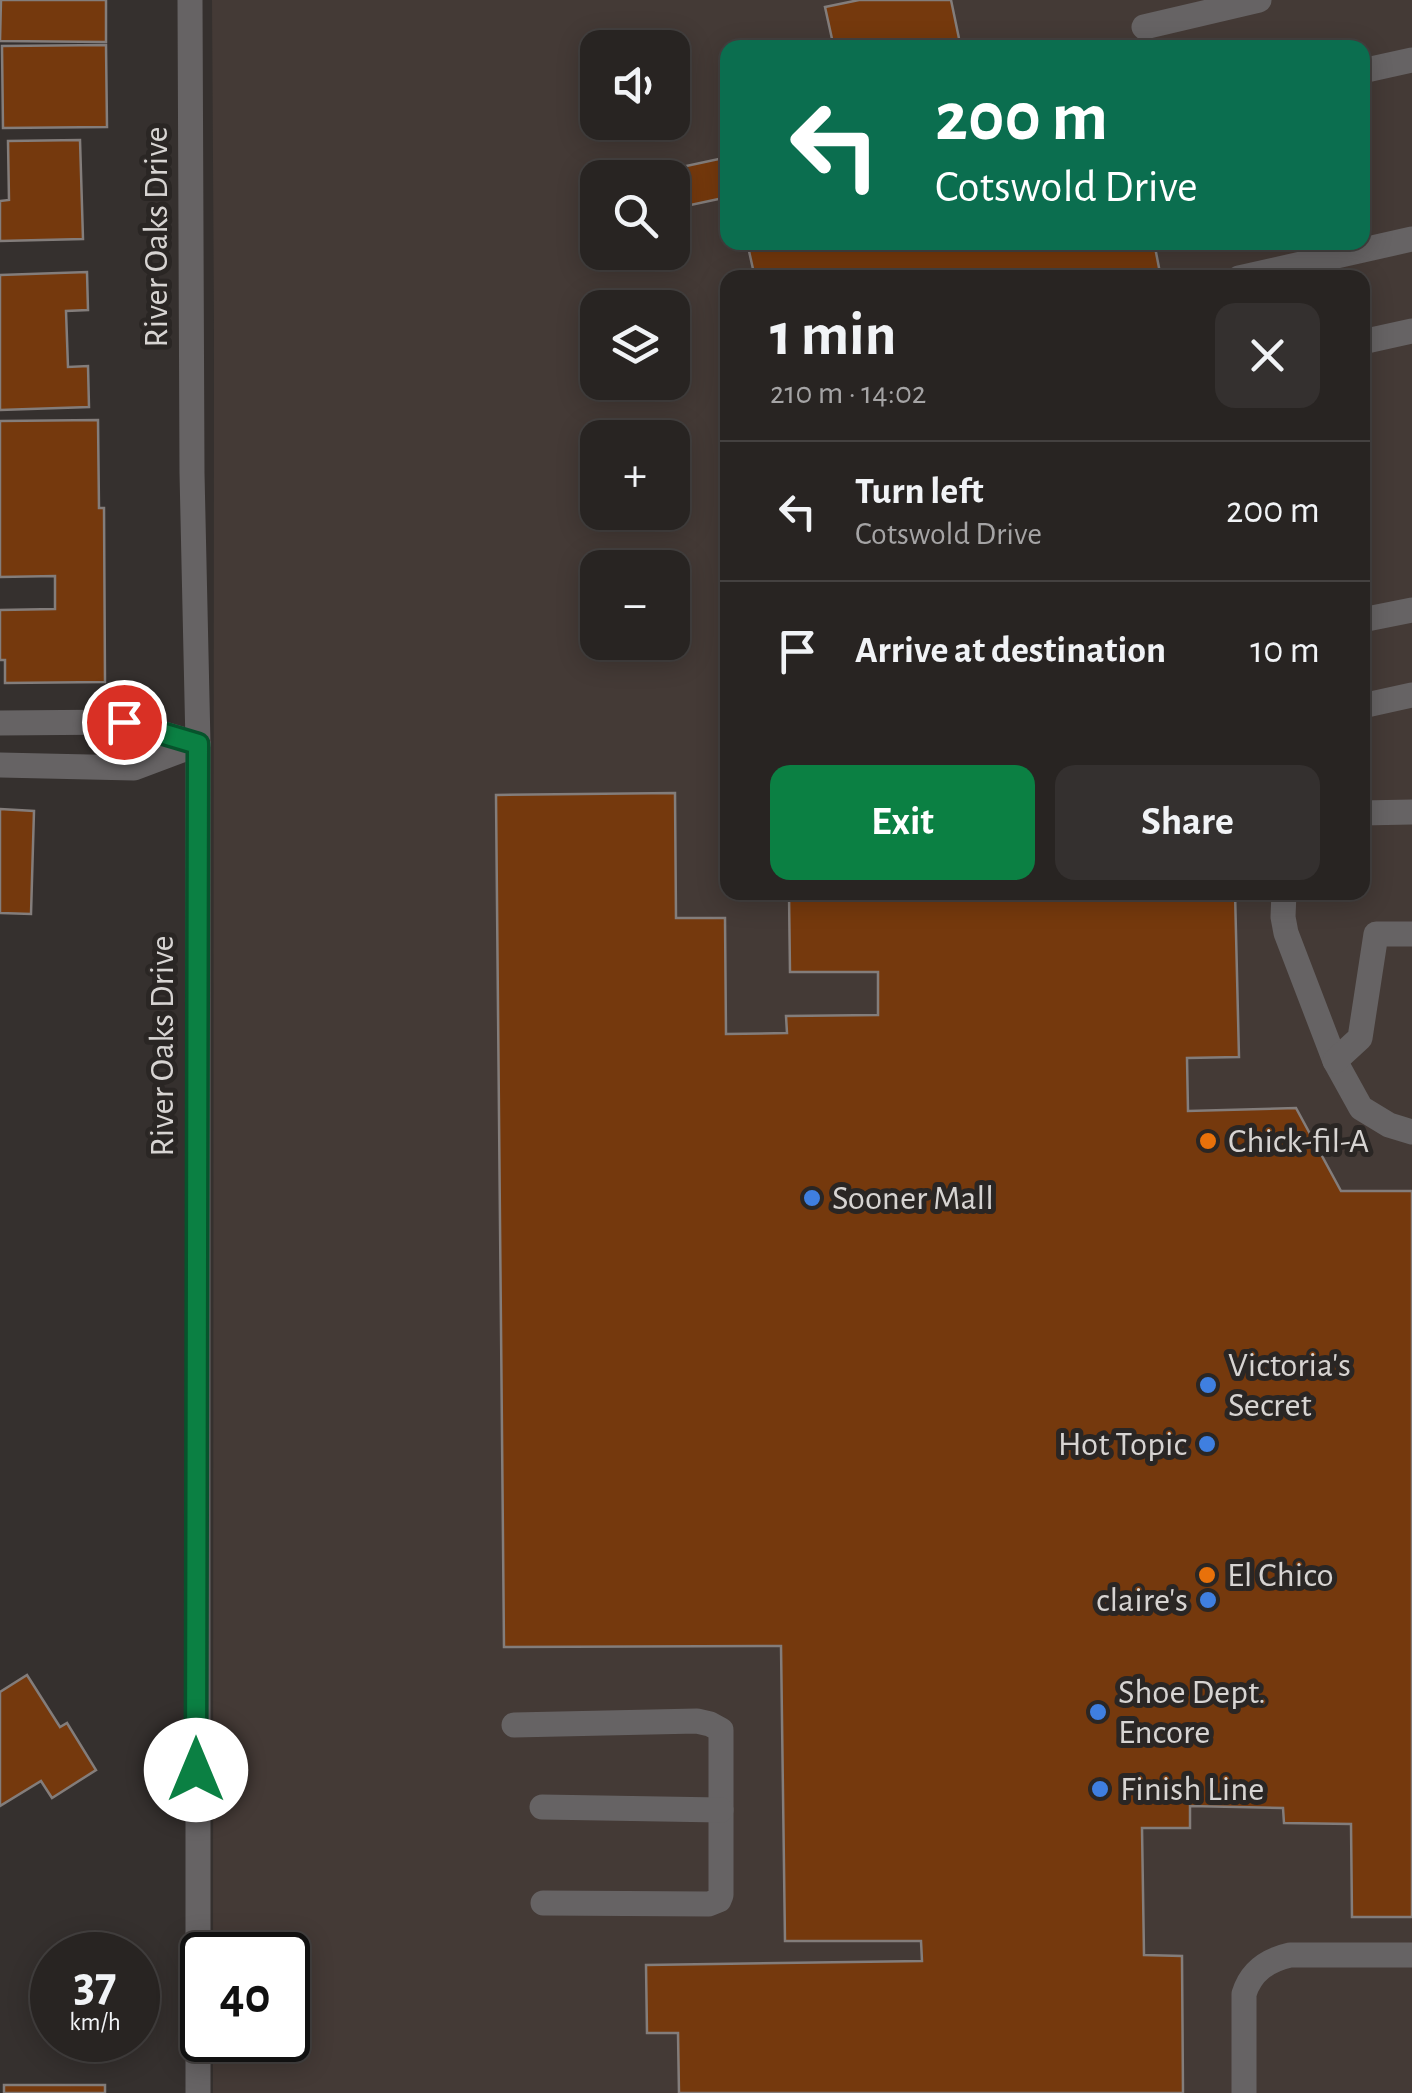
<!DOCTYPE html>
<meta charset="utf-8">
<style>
body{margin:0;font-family:"Alegreya Sans",sans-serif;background:#34302f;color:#f1f3f6;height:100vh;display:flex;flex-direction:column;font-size:38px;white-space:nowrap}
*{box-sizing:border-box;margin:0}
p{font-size:32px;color:#a5a4a5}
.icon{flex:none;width:55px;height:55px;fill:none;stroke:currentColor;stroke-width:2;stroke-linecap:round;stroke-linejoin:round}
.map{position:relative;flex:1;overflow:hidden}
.details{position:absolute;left:720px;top:270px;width:650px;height:630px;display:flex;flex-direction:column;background:#282422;border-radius:20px;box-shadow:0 5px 25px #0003,0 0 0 2px #444140}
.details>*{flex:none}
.hud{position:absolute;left:720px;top:40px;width:650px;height:210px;border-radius:20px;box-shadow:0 5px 25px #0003,0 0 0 2px #444140;background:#0b6e4f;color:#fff;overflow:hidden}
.controls{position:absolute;left:580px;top:30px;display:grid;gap:20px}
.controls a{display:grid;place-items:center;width:110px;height:110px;border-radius:20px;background:#282422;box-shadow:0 5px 25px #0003,0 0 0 2px #444140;font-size:50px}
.speed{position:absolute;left:30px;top:1932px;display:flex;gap:20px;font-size:50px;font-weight:700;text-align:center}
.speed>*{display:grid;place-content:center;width:130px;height:130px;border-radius:50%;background:#282422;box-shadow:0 5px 25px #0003,0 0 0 2px #444140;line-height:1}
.speed small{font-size:25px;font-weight:400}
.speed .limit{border:5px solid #111;border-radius:15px;background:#fff;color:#111}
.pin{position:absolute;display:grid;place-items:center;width:85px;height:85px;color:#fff;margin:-42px;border:5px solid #fff;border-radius:50%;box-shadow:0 2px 10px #0007}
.me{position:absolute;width:110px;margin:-55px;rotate:0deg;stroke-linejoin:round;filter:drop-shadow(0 0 8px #0008)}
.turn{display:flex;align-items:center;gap:35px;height:210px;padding:0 50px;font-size:45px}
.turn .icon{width:130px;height:130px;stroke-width:2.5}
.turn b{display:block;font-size:70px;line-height:85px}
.round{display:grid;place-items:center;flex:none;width:105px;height:105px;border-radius:20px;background:#34302f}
.head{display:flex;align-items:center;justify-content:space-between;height:170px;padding:0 50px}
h1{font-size:60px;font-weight:700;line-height:75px}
.action{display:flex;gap:20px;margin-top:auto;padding:20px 50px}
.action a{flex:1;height:115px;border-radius:20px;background:#0b8043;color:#fff;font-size:40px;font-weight:700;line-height:115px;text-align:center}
.action a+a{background:#34302f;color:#f1f3f6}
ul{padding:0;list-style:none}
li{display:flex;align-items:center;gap:30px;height:140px;padding:0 50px;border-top:2px solid #444140}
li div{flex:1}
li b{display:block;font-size:38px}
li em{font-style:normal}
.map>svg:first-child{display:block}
.built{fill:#443a36;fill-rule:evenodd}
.building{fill:#75390d;stroke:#837d7b;stroke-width:2.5}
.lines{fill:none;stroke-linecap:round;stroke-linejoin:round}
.minor{stroke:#666364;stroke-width:25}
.route-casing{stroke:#07532c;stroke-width:25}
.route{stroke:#0b8043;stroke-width:18}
.food-dot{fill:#e8710a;stroke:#2a2624;stroke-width:4}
.shop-dot{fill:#3f7fe0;stroke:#2a2624;stroke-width:4}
.labels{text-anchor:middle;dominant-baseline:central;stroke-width:10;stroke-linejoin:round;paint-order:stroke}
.street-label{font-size:35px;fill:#d7d4d2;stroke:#2a2624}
.poi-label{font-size:35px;fill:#d7d4d2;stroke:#2a2624;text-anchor:start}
</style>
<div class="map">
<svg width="1412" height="2093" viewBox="0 0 1412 2093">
<rect width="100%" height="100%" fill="#35302e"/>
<path class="built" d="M212 0H1412V2093H213V2040H288V1955H213L214 323ZM598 48H672V122H598ZM728 48H1362V242H728ZM598 178H672V252H598ZM728 278H1362V892H728ZM598 308H672V382H598ZM598 438H672V512H598ZM598 568H672V642H598Z"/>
<g class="building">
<path d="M1 0H106V42L0 41Z"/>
<path d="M859 0H951L961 48H834L825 7Z"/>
<path d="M106 45 107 127 3 128 2 46Z"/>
<path d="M80 140 83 239 0 241V201L9 200 8 141Z"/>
<path d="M728 157V197L672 209V178L635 177Z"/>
<path d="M747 242H1154L1161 278H755Z"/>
<path d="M87 272 88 310 66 311 68 367 88 366 89 407 0 410V275Z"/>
<path d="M98 420 99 508H104L105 682 5 683V660H0V610L55 609V576L0 577V421Z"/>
<path d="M675 793 676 918H725L726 1034 787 1033 786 1016 878 1015V972H790L789 894 736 895V892H1235L1239 1057 1187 1058 1188 1111 1296 1108 1341 1191H1412V1917H1352L1351 1824 1284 1823 1283 1808 1190 1806V1828H1142L1144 1955 1182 1956 1183 2093H679L678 2033H647L646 1965 922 1961 921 1941H785L781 1646 504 1647 496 795Z"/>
<path d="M0 809 34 811 31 914 0 913Z"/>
<path d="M27 1675 60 1727 67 1723 96 1770 52 1798 41 1781 0 1806V1692Z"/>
<rect x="4" y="2085" width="101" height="8"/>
</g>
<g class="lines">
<g class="minor">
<path d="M190 0 192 473 198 744V2093"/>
<path d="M1144 27 1259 0"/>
<path d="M1362 71 1412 60"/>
<path d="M1239 278 1412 239"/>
<path d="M1362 342 1412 331"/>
<path d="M1362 620 1412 610"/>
<path d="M1362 706 1412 695"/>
<path d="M0 723 124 722 198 744"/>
<path d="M0 765 134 768 198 744"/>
<path d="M1362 813 1412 812"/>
<path d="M1284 892 1283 917 1286 933 1335 1061 1361 1108 1389 1125 1412 1132"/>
<path d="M1335 1061 1360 1038 1376 934H1412"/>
<path d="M514 1725 697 1721 710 1724 721 1730V1895L719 1900 709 1904 543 1903"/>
<path d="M542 1807 721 1810"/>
<path d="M1244 2093V1994C1251 1971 1268 1960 1290 1955H1412"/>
</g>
</g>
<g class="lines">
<g class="route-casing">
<path id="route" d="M124 722 198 744 196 1770"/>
</g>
<use href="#route" class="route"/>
</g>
<g class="food-dot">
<circle cx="1208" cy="1141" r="10"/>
<circle cx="1207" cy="1575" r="10"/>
</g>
<g class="shop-dot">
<circle cx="812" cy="1198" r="10"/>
<circle cx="1208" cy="1385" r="10"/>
<circle cx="1207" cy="1444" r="10"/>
<circle cx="1208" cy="1600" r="10"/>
<circle cx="1098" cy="1712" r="10"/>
<circle cx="1100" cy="1789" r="10"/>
</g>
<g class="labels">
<g class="street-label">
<text transform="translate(156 237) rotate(-90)">River Oaks Drive</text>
<text transform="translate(162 1046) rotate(-90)">River Oaks Drive</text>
</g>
<g class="poi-label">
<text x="1228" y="1141">Chick-fil-A</text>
<text x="832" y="1198">Sooner Mall</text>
<text x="1228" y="1365">Victoria's<tspan x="1228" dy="40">Secret</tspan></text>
<text x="1187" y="1444" text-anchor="end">Hot Topic</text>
<text x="1227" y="1575">El Chico</text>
<text x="1188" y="1600" text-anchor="end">claire's</text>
<text x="1118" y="1692">Shoe Dept.<tspan x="1118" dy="40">Encore</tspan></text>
<text x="1120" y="1789">Finish Line</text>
</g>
</g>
</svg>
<div class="controls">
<a><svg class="icon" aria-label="sound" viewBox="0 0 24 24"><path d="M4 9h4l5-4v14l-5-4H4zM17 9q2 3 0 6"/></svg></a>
<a><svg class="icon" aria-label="search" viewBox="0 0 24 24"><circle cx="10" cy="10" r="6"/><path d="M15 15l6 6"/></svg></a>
<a><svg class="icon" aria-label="layers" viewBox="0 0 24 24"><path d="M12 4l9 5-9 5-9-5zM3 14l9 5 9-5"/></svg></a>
<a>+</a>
<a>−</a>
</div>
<div class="speed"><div>37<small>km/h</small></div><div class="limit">40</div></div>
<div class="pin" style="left:124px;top:722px;background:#d93025"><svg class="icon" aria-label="arrive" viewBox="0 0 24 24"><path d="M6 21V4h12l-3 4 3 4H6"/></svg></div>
<svg class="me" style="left:196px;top:1770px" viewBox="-20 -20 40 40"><circle r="19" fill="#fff"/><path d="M0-13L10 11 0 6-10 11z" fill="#0b8043"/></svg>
<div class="hud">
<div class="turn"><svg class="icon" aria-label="left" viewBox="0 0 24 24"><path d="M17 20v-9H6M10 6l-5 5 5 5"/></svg><div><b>200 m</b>Cotswold Drive</div></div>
</div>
<section class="details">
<div class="head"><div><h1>1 min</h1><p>210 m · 14:02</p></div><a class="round"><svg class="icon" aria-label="close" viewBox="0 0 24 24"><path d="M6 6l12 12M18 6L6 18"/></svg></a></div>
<ul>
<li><svg class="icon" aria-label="left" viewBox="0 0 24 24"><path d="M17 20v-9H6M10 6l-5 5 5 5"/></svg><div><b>Turn left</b><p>Cotswold Drive</p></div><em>200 m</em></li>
<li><svg class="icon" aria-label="arrive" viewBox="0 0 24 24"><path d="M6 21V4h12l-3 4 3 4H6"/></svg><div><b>Arrive at destination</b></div><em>10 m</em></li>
</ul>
<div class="action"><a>Exit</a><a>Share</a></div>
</section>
</div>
